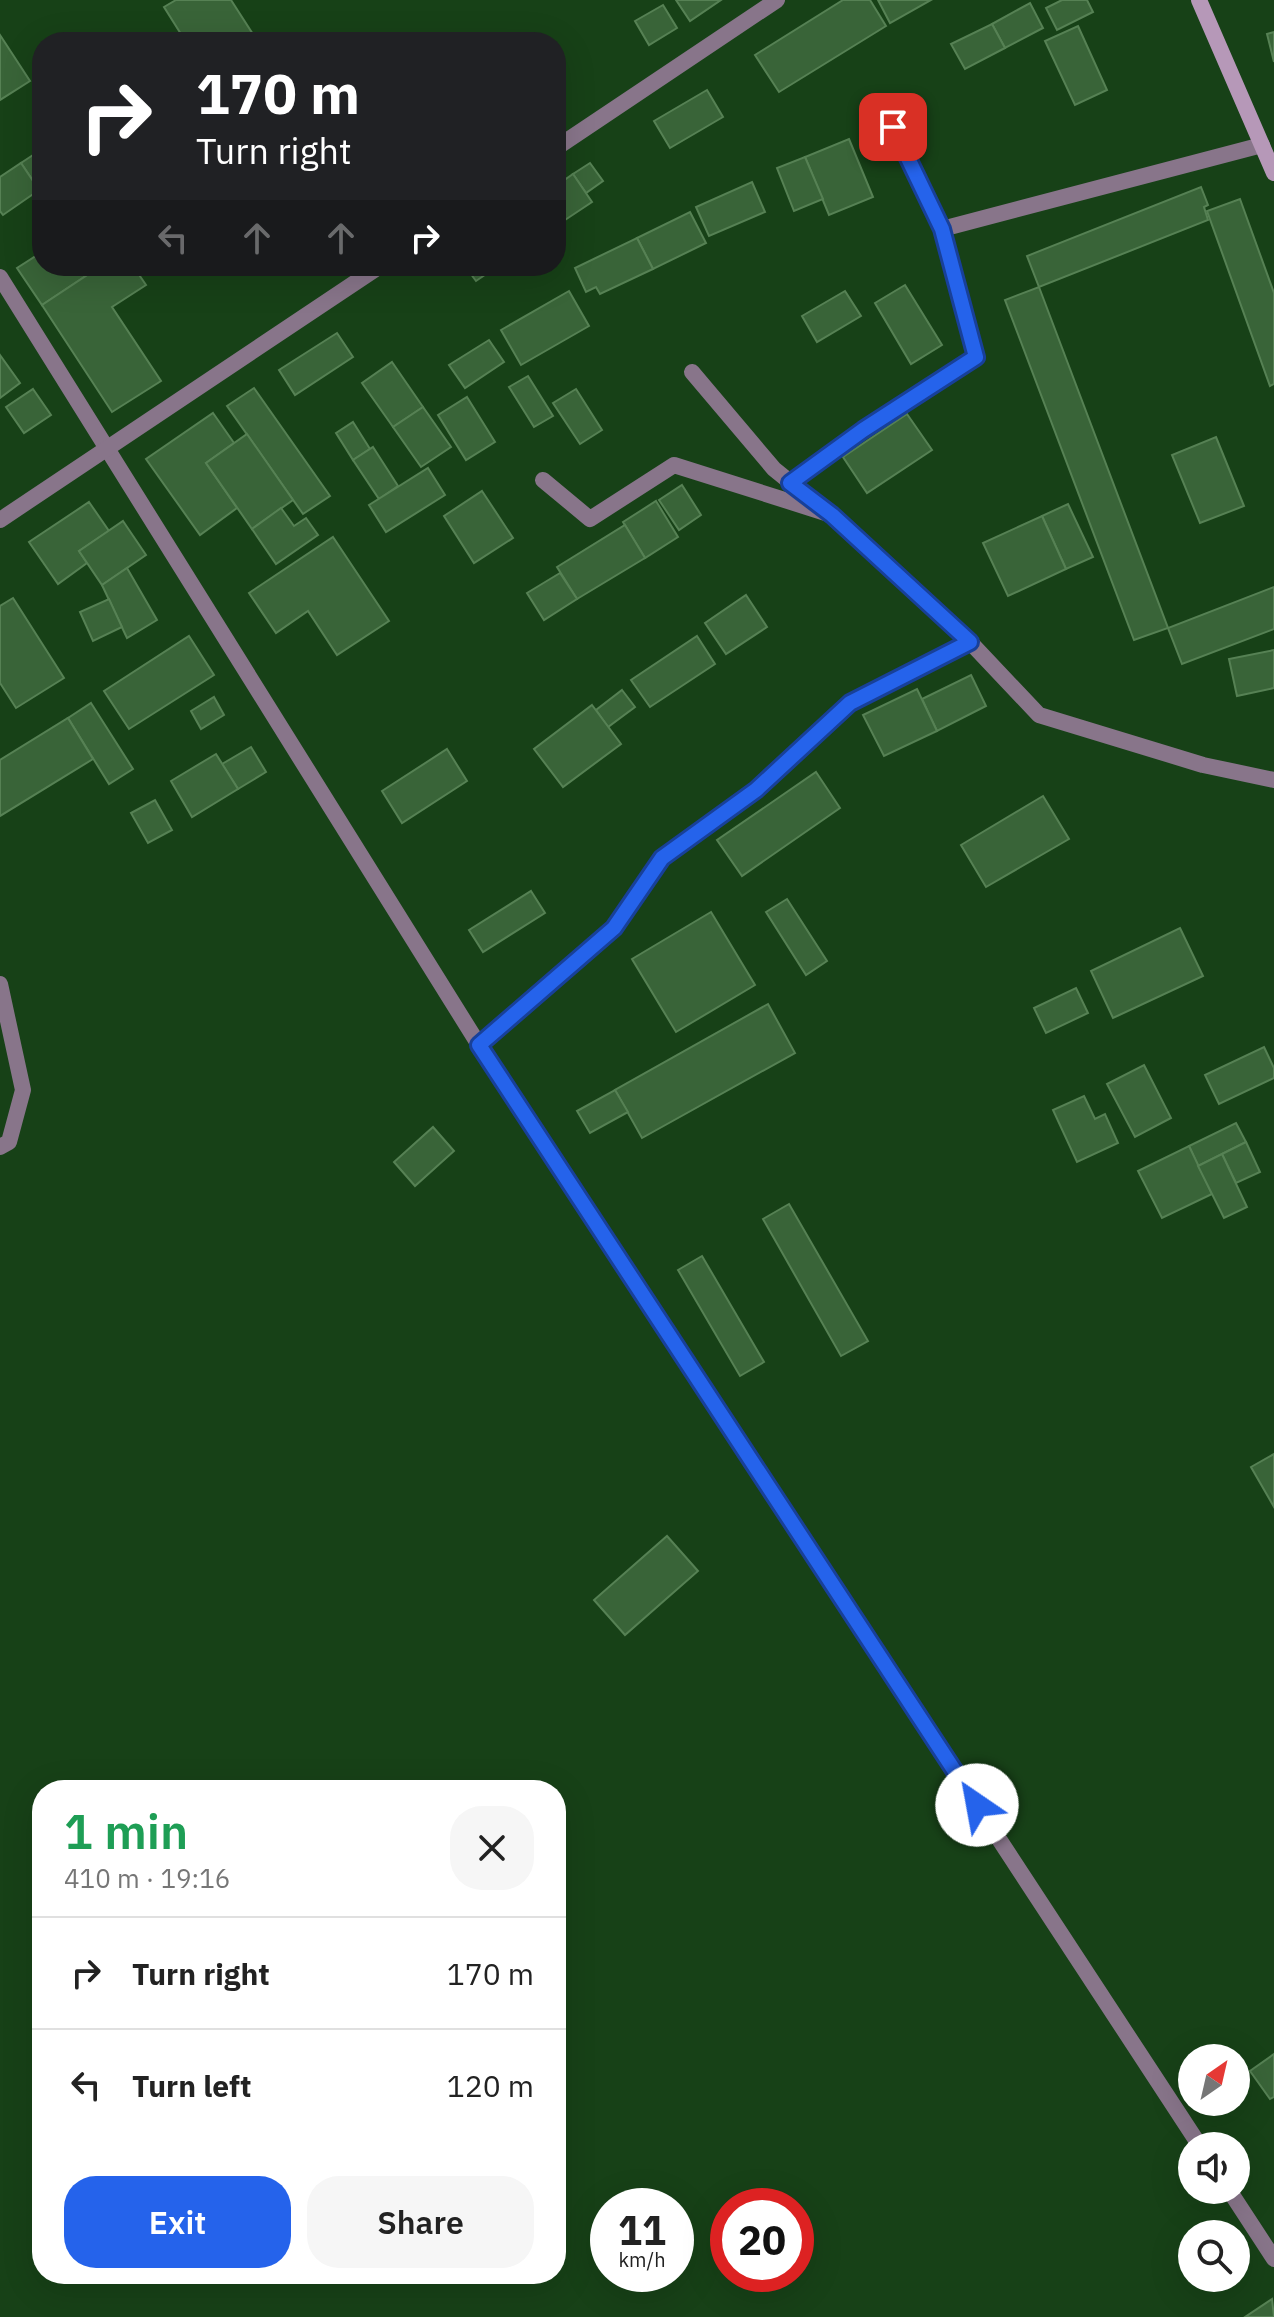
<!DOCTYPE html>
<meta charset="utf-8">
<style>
body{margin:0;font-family:"IBM Plex Sans",sans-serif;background:#f6f6f6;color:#222;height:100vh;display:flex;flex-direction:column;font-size:30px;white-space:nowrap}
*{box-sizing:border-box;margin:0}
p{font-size:26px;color:#767676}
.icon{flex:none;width:44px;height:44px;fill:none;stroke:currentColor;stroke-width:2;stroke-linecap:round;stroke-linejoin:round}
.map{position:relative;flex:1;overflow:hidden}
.panel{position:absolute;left:32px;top:1780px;width:534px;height:504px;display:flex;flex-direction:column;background:#fff;border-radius:32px;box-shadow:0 8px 32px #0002}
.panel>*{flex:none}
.banner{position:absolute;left:32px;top:32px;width:534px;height:244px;border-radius:32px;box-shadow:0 8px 32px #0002;background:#202124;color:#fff;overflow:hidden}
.needle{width:52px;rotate:34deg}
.controls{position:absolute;left:1178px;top:2044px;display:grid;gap:16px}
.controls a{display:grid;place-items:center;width:72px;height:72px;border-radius:50%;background:#fff;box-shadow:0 8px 32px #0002;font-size:40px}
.speed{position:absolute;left:590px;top:2188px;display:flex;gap:16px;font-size:40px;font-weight:700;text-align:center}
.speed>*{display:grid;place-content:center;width:104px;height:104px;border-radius:50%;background:#fff;box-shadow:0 8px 32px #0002;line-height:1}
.speed small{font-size:20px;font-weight:400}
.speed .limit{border:12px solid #d22;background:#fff;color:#111}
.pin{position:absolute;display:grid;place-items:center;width:68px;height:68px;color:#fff;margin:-34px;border-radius:16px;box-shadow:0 4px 12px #0006}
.me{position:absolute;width:88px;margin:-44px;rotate:327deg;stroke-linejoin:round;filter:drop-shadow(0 0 6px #0008)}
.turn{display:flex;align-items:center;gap:28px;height:168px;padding:0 32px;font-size:36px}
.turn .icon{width:104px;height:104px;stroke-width:2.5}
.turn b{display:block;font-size:56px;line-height:68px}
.lanes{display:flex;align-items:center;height:76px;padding:0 32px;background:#0003;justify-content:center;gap:40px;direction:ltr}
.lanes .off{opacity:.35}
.round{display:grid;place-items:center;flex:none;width:84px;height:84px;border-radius:32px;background:#f6f6f6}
.headline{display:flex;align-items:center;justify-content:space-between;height:136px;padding:0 32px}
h1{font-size:48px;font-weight:600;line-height:60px;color:#1e9e55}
.button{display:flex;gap:16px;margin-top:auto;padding:16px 32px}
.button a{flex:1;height:92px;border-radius:32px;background:#2563eb;color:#fff;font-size:32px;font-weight:600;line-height:92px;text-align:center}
.button a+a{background:#f6f6f6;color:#222}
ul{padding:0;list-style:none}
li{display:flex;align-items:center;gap:24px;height:112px;padding:0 32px;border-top:2px solid #e0e0e0}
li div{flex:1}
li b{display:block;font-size:30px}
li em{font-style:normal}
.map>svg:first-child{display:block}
.building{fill:#396438;stroke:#568154;stroke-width:2}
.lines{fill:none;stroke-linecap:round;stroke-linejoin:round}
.lane{stroke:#88758a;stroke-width:16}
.secondary{stroke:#b698b8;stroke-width:16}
.route-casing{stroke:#184099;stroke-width:20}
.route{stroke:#2563eb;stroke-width:14}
</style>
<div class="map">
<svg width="1274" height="2317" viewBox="0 0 1274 2317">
<rect width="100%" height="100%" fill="#174117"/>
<g class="building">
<path d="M176 0H231L258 42H186L164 7Z"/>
<path d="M676 0H721L690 21Z"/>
<path d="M843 0H870L886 26 779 92 755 55Z"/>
<path d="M878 0H931L890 23Z"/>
<path d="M1062 0H1087L1093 12 1057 30 1046 8Z"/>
<path d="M1030 3 1043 28 1005 48 992 24Z"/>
<path d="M663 5 677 28 649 45 635 21Z"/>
<path d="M992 24 1005 48 965 69 951 44Z"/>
<path d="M1078 26 1107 90 1075 105 1045 41Z"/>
<path d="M1274 32V62L1267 34Z"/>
<path d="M0 35 30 81 0 100Z"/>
<path d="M707 90 723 117 670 148 654 121Z"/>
<path d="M849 139 873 197 829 215 805 157Z"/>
<path d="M42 149V194L21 163Z"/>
<path d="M805 157 823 199 794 211 777 168Z"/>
<path d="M21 163 39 190 3 215 0 211V177Z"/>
<path d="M590 163 603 181 586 193 573 174Z"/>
<path d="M573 174 592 202 556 226V186Z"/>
<path d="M752 182 765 212 709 236 696 207Z"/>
<path d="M1201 187 1208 205 1204 207 1208 220 1039 287 1027 256Z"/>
<path d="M1240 199 1274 293V384L1270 386 1207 211Z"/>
<path d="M690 212 706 243 653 269 637 238Z"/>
<path d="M637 238 653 269 600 294 596 287 586 292 575 268Z"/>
<path d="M42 252V266H85L90 273 42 305 17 268Z"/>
<path d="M101 266H133L146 285 112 307 161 381 112 412 42 305Z"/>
<path d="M465 266H498L476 281Z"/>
<path d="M905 285 942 345 911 364 875 303Z"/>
<path d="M1039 287 1168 628 1134 640 1005 300Z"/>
<path d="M569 291 589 326 521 365 501 330Z"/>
<path d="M845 291 861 316 817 342 802 316Z"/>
<path d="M337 333 353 357 295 395 279 370Z"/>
<path d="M489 340 504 362 465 388 449 365Z"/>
<path d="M0 355 20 383 0 398Z"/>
<path d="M392 362 423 407 393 427 362 383Z"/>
<path d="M528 376 553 416 534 427 509 387Z"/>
<path d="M254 388 330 496 303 514 227 406Z"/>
<path d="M33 389 51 415 24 433 6 407Z"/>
<path d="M576 389 602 430 580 444 553 403Z"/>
<path d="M467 397 495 442 466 460 438 415Z"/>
<path d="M423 407 451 447 421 467 393 427Z"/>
<path d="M213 413 234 443 206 463 237 508 200 535 146 459Z"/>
<path d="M907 414 932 450 867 493 843 457Z"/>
<path d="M353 422 370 449 353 460 336 433Z"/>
<path d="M247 434 293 500 252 529 206 463Z"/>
<path d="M1216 437 1244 506 1200 523 1172 455Z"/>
<path d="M373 447 398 486 379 499 353 460Z"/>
<path d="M428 468 445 495 386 532 369 505Z"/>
<path d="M682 485 701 515 679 530 659 500Z"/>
<path d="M482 491 513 538 474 563 444 516Z"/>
<path d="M656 501 678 537 645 558 623 522Z"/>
<path d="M89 502 109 531 79 551 87 563 58 584 29 542Z"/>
<path d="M1068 504 1093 557 1066 569 1042 516Z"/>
<path d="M281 508 294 526 306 518 318 535 276 564 252 529Z"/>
<path d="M1042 516 1066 569 1008 596 983 543Z"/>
<path d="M123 521 146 555 102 585 79 551Z"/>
<path d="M625 525 645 558 577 599 557 567Z"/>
<path d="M333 537 389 621 337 655 308 611 276 633 249 593Z"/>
<path d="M127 568 157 620 127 638 102 585Z"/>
<path d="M560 573 577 599 544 620 527 593Z"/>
<path d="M1274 587V629L1182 664 1168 628Z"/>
<path d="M746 595 767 627 726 654 705 623Z"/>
<path d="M13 598 64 678 16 708 0 683V606Z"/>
<path d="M109 599 122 627 93 641 80 612Z"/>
<path d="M189 636 214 675 129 729 104 691Z"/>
<path d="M697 636 715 664 650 707 631 680Z"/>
<path d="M1274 650V688L1237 696 1229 659Z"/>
<path d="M971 675 986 706 937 731 922 699Z"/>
<path d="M917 689 937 731 884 756 863 715Z"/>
<path d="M622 690 635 707 608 727 596 710Z"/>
<path d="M214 697 224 715 201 729 191 711Z"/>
<path d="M91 703 133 769 109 784 68 718Z"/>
<path d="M592 705 621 744 563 787 534 749Z"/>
<path d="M68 718 93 759 0 816V760Z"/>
<path d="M251 747 266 772 238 789 222 764Z"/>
<path d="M447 749 467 781 402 823 382 791Z"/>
<path d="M216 754 238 789 192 817 171 781Z"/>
<path d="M816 772 840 808 742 876 717 840Z"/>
<path d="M1043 796 1069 839 986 887 961 845Z"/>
<path d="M155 800 172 830 148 843 131 813Z"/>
<path d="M531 891 545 913 483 952 469 930Z"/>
<path d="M787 899 827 961 806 975 766 912Z"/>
<path d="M711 912 755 985 676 1032 632 959Z"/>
<path d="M1180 928 1203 976 1113 1018 1091 971Z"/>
<path d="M1076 988 1088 1013 1046 1033 1034 1008Z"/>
<path d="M768 1004 795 1053 642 1138 615 1090Z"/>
<path d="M1264 1047 1274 1068V1078L1219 1104 1205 1075Z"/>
<path d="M1144 1065 1171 1118 1135 1137 1107 1084Z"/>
<path d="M615 1090 628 1112 590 1133 577 1111Z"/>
<path d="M1084 1096 1095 1119 1105 1114 1118 1143 1077 1162 1053 1110Z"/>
<path d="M1236 1123 1246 1142 1198 1166 1189 1146Z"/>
<path d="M433 1127 454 1151 415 1186 394 1162Z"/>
<path d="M1246 1142 1260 1172 1236 1183 1222 1154Z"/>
<path d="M1189 1146 1212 1194 1162 1218 1138 1171Z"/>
<path d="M1222 1154 1247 1207 1224 1218 1198 1166Z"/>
<path d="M789 1204 868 1341 841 1356 763 1219Z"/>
<path d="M702 1256 764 1362 740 1376 678 1270Z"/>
<path d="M1274 1454V1507L1251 1467Z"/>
<path d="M667 1536 698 1571 625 1635 594 1600Z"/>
<path d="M1274 2054V2097L1270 2099 1250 2071Z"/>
<path d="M1272 2299 1274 2317H1245Z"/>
</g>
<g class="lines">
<g class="lane">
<path d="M893 127 942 229"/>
<path d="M556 148 777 0"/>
<path d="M0 277 479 1045 1200 2146"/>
<path d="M692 372 774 469 821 507"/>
<path d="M543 480 590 519 674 465 832 515 970 642"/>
<path d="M790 483 863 430 976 357 942 229 1262 145"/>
<path d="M0 520 380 266"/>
<path d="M0 984 23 1090 9 1142 0 1147"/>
<path d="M479 1045 614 928 662 858 756 790 850 703 970 642 1039 715 1203 765 1274 780"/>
<path d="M1229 2190 1274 2259"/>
</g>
<path class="secondary" d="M1199 0 1274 173"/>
</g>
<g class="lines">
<g class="route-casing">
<path id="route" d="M893 127 942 229 976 357 863 430 790 483 832 515 970 642 850 703 756 790 662 858 614 928 479 1045 977 1805"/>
</g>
<use href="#route" class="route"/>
</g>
</svg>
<div class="controls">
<a><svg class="needle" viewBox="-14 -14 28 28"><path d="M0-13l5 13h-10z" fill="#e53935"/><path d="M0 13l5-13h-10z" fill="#767676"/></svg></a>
<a><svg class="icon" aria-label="sound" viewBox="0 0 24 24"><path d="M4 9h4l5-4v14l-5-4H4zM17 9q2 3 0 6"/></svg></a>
<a><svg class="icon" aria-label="search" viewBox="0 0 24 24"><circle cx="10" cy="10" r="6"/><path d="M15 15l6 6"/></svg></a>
</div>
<div class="speed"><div>11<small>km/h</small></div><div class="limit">20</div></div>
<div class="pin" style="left:893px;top:127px;background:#d93025"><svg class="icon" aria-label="arrive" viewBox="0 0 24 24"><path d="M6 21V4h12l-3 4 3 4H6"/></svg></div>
<svg class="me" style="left:977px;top:1805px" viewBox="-20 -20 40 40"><circle r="19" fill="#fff"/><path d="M0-13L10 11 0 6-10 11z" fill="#2563eb"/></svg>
<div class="banner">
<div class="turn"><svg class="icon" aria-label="right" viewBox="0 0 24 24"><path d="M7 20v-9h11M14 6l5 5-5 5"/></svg><div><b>170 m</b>Turn right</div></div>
<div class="lanes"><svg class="icon off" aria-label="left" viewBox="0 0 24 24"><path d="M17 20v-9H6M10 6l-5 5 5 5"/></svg><svg class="icon off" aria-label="ahead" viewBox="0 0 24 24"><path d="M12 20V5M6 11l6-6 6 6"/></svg><svg class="icon off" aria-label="ahead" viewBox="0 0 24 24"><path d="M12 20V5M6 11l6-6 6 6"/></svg><svg class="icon" aria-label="right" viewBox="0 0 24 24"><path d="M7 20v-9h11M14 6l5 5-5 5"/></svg></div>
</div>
<section class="panel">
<div class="headline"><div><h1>1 min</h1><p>410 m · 19:16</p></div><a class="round"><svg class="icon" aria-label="close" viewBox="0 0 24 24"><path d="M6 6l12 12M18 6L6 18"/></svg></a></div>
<ul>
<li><svg class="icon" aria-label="right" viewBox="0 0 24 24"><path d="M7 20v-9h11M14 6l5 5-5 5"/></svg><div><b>Turn right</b></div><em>170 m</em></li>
<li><svg class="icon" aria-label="left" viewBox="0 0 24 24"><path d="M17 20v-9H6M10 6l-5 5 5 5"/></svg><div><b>Turn left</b></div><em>120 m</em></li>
</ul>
<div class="button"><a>Exit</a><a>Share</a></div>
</section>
</div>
